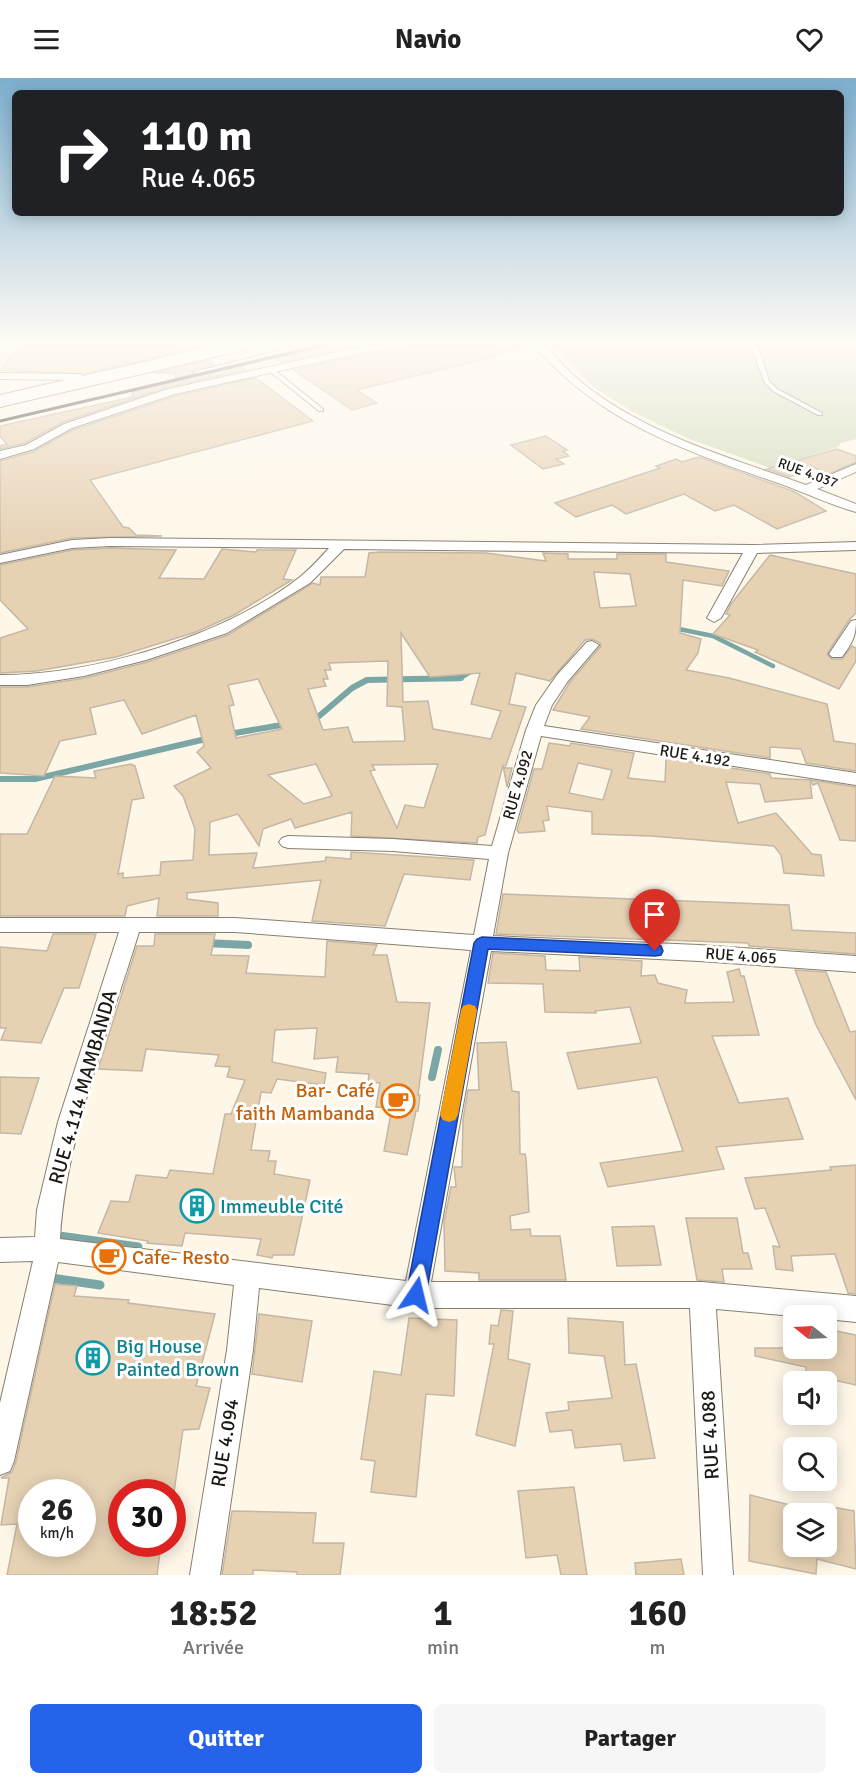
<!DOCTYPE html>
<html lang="fr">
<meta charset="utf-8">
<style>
body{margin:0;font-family:Signika,sans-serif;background:#f6f6f6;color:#222;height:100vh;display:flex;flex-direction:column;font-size:22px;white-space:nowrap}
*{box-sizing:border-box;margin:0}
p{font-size:20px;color:#767676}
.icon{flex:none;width:33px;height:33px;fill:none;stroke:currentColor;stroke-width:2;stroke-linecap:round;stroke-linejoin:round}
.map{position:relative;height:1497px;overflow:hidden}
.sheet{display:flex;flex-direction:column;background:#fff;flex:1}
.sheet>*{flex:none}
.hud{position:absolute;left:12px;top:12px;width:832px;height:126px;border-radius:9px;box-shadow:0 3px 15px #0003;background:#202124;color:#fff;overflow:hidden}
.needle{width:39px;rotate:288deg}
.buttons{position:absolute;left:783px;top:1227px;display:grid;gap:12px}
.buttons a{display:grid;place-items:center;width:54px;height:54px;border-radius:9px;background:#fff;box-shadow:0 3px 15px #0003;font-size:30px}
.speed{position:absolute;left:18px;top:1401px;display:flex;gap:12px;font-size:30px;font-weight:700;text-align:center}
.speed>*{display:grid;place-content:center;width:78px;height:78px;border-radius:50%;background:#fff;box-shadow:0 3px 15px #0003;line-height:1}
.speed small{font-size:15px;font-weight:400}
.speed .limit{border:9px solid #d22;background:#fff;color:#111}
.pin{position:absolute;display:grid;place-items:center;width:51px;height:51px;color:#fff;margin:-62px -26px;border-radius:50% 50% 50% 0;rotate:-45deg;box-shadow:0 0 6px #0007}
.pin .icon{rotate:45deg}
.me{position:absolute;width:66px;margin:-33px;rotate:10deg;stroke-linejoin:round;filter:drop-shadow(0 0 4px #0008)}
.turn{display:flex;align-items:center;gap:21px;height:126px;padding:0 30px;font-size:27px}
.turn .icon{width:78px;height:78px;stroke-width:2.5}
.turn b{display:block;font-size:42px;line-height:51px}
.eta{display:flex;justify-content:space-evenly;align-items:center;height:102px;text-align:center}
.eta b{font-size:36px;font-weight:700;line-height:42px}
.button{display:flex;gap:12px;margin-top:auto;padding:12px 30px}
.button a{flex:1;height:69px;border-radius:9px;background:#2563eb;color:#fff;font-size:24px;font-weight:700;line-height:69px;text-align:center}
.button a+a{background:#f6f6f6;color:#222}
header{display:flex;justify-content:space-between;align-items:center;height:78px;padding:0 30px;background:#fff;font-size:27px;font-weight:700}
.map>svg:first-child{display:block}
.green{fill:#d0dabb}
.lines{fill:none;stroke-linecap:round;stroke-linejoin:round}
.stream-far3{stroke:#7ba6a6;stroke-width:4.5}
.stream-far2{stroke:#7ba6a6;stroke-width:6}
.stream-far1{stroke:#7ba6a6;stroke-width:8}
.stream{stroke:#7ba6a6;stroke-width:9}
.building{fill:#e6d1b3;stroke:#c3b7a6;stroke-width:1.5;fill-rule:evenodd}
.lane-casing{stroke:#887f6e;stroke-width:2}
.street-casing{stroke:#887f6e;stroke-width:2}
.highway-casing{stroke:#887f6e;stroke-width:2}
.lane{fill:#fff;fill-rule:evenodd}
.street{fill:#fff;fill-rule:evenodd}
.highway{fill:#fff;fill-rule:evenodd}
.rail{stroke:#39352d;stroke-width:3}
.route{fill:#2563eb;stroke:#184099;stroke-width:1.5}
.slow{fill:#f59e0b}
.labels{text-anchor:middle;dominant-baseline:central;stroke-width:6;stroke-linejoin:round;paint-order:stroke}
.far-street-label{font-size:14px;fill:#1d1a13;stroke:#fff}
.street-label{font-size:16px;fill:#1d1a13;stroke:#fff}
.near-street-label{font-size:20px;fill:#1d1a13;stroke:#fff}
.near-food-label{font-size:20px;fill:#c56008;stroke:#fff;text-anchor:end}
.near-culture-label{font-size:20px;fill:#0d838f;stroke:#fff;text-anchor:start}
</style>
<header><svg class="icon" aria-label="menu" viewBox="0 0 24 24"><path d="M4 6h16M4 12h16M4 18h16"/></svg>Navio<svg class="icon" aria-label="heart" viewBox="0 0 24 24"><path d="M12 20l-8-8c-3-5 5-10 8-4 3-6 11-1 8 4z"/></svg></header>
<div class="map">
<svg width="856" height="1497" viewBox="0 0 856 1497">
<rect width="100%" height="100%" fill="#fef7e8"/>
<path class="green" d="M549 263H856V361L841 365 838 369 770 390 687 360 633 334 593 309Z"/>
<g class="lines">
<g class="stream-far3">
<path d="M674 550 713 558 773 588"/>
<path d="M421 601H459L472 593"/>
</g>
<g class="stream-far2">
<path d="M311 641 318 639 352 610 367 602 461 600"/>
<path d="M229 656 287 646"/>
<path d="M0 701H35L210 660"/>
</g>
<g class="stream-far1">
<path d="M205 865 248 867"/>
<path d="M432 999 438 972"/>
</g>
<g class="stream">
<path d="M52 1157 138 1169"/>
<path d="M50 1204 51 1200 100 1207"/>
</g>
</g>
<g class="building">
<path d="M22 263H197L200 269 83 296 0 292Z"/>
<path d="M364 263H384L282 284 275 280Z"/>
<path d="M430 263H521L522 269 492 277 495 279 356 312 377 325 352 332 294 292Z"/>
<path d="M210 282 213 287 192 292V296L197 298 240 288 245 292 167 309 63 344 25 365 0 371V368L7 366 0 358V348L133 319 132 314 176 304 175 295H154Z"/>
<path d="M256 300 313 343 90 402 123 449 129 450 136 457 162 458 72 460 0 475V383L35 373 73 352 176 318Z"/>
<path d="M546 358 567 372 563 373 569 378 556 381 564 386 543 391 511 367Z"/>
<path d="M837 371 856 378V384L828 396 811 388 812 391 790 399 767 391Z"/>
<path d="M699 379 795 414 826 433 777 451 734 427 715 433 684 416 626 436 612 427 576 439 555 425 660 390 656 388 676 381 682 384Z"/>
<path d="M110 470 176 472 159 500 204 501 222 471 256 474 257 472H296L283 501 292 502 234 537 196 554 116 579 37 593 0 595V560L28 551 0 522V487L72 472Z"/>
<path d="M380 474 486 475 546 483 543 475 568 476V481H617V476H666V484L729 493 722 508 683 502 680 555 701 561 698 575 686 592 729 600 827 626 834 663 856 666V693L806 685 801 671 770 669V680L581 651 590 639 553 632 570 604 601 568 600 565 592 561 585 562 550 603 516 595 509 626 526 629 505 690H512L507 709 503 687 485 757 478 759 477 765 351 758 352 734 295 750 291 741 263 751 259 768 238 736 210 744 209 777 257 775 253 790 325 783 326 779 351 781V774L474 782 470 802 404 796 385 848 312 843 321 802 187 815V821L218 825V838H157L159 820 127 828 125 838H0V756H27L55 698 96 700 94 693 131 686 135 688 144 720 132 722 118 796 123 795V800L160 797 161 784 193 782 195 751 183 718 174 708 211 690 197 674 204 668 196 637 142 656 124 622 90 630 96 656 60 663 44 698 0 695V609H27L85 600 147 584 228 557 313 505 320 507 321 499H365L369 475ZM594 494 630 496 636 528 600 530ZM401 555 430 599 480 595 471 626 501 633 491 661 433 651 428 623 403 624ZM388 583 387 628 402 629 405 663 353 664 348 649 323 652 308 611 326 608 323 601H328L325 592H331L329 585ZM258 601 282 651 236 660 229 628 234 627 228 607ZM316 686 332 718 304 726 268 697ZM438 686 424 730 405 727 397 750 370 693 375 692 372 687Z"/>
<path d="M770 477 856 496V535L849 542 827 576 832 581H842L852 568 856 570V583L839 611 755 574 758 572 713 556 730 537 726 536 731 526Z"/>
<path d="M549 665 570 668 571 665 634 675 628 700 665 704 666 680 770 696 771 700 810 702 812 720 765 724 760 706 726 704 738 745 776 735 812 776 821 777 824 798 784 795 781 777 774 768 651 758 592 756V734L547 728 549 742 543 743 545 753 519 755 517 752 534 691H542ZM578 685 612 692 603 722 569 715Z"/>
<path d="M811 702 856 709V763L840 762 818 705 813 707Z"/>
<path d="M503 816 789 827 792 852 856 855V876L749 868 748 865 496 856Z"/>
<path d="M53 856H96L79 910H64L41 965 1 962 6 950H0V869L47 873Z"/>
<path d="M155 856H215L211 877 249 878 246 895 325 899 327 863 377 867 373 877H387L397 924 430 925 418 1017H420L418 1033H416L407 1077 384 1073 392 1030 376 1029 380 1005 368 1004 369 996 336 994 338 979 314 981 317 950 275 952 272 984 326 995 324 1007 277 1001 271 1015 261 1014 251 1072 270 1073 268 1083H276L274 1096 310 1102 294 1177H273L272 1180 257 1177 261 1161 185 1155 182 1168 147 1165 148 1163 98 1155 111 1123 129 1124 136 1097 167 1100 170 1092 213 1096 225 1036H231L245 1002 227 999 230 989 215 988 219 977 146 971 142 993 98 991 137 868H154Z"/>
<path d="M493 875 545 878 546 892 580 893 579 879 642 883 641 898 655 897 658 905 687 912 685 925 734 924 727 894 739 891 741 898H744L759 957 712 958 739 1025 788 1020 803 1061 716 1069 724 1091 608 1109 600 1085 683 1073 657 999 578 1011 567 975 641 965 630 929 595 933 596 935 545 934 543 906 488 905Z"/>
<path d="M795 892 826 894 850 954 856 953V1022L816 947Z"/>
<path d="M506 964 512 1013 519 1014 520 1076H525L526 1080 529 1134 510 1138 511 1152 530 1151 531 1158H560L566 1202H479V1195L445 1193 444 1144 451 1109H456L454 1089H462L463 1041 468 1012H479L477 965Z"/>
<path d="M0 999 39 1000 21 1056 0 1055Z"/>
<path d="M856 1087V1216L848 1215 835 1176 791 1178 793 1193 776 1191 773 1168 780 1169 765 1130 755 1131 745 1100 831 1092 830 1089Z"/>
<path d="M686 1140H737L743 1175H748L752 1191H722L724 1204 697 1202Z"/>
<path d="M654 1148 661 1187 617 1188 612 1149Z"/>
<path d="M55 1206 77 1208 74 1218 129 1222 128 1225 215 1236 196 1308 210 1310 199 1351 183 1352 174 1414H122V1466H161L157 1497H7L17 1446 1 1447 9 1400H1L12 1394 16 1383ZM82 1414V1466H32V1414Z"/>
<path d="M501 1232 513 1233 508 1281 530 1286 515 1368 476 1357 494 1266H489L491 1247 498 1248Z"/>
<path d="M259 1236 312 1243 302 1304 252 1296Z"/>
<path d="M409 1240 457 1242 454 1318 426 1316 416 1419 371 1414 375 1383 361 1381 374 1293 401 1297Z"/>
<path d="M568 1240 623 1244 625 1287 636 1286 655 1380 624 1383 621 1366 575 1370 572 1352 550 1354 546 1335 569 1332 568 1324 612 1320 604 1278 569 1275Z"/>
<path d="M826 1251 856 1257V1307L806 1296V1289L755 1278V1270H826Z"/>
<path d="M574 1409 587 1497H561L557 1477 526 1480 518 1413Z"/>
<path d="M750 1417 794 1428V1468H826V1428L854 1433 856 1491 817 1481 816 1496 749 1483Z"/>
<path d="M232 1433 316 1435 313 1465H344L340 1497H297V1494L253 1492V1497H222Z"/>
<path d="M681 1481 684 1497H636L635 1485Z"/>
</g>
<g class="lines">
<g class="lane-casing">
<g id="lane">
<path d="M320 263H330L196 296 193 294Z"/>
<path d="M749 263H754L762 280 769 303 777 311 822 335V337H818L773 313 765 305Z"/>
<path d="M268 290H272L323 331V333H319L268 292Z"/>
</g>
</g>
<g class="street-casing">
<g id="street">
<path d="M401 263H428L347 278 175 316 72 350 34 371 0 381V373L26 367 64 346 168 311 347 272Z"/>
<path d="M530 263H541C554 277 566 291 580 303 644 356 728 379 806 407L856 386V394L817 411 856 426V434C830 427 804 414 778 405 683 372 598 344 530 263Z"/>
<path d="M0 295 79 296 84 299 79 302 0 301Z"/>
<path d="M110 460 752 467 856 464V472L757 475 721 540 714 544 707 540 743 475 344 471 310 505 227 555 146 582 84 598 27 607H0V597C95 597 225 558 300 499 310 491 320 480 329 470L110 468 72 470 0 485V477L72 462Z"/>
<path d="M856 542C856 559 852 565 842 579H832L829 576 851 543Z"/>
<path d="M592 563 599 567 568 603 552 627 544 648 856 695V707L541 658 508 775 493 858 699 867 856 878V894L699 883 491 873 431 1204H702L856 1218V1244L826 1241V1238H794L716 1231 733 1497H703L690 1230H416L259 1210 253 1272 220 1497H190L227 1272 234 1207 58 1184 14 1383 10 1393 0 1397V1325L33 1183 0 1184V1160L35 1159 37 1132 58 1044 119 854H0V840H235L474 857 489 781 393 773 288 770 282 768 279 764 282 760 288 758 393 761 492 768 526 652 536 627 557 597 587 564ZM139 854H235L471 872 406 1203 60 1161C65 1062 110 949 139 854Z"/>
</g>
</g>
<g class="highway-casing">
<path id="highway" d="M235 263H270L261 268 0 329V317Z"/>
</g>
<use href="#lane" class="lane"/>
<use href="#street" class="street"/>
<use href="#highway" class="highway"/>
<path class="rail" d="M0 343 342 263"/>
</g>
<linearGradient id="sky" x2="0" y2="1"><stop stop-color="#7caece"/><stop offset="0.56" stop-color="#fffbf5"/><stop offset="1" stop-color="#fffbf5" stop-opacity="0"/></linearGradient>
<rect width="856" height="473" fill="url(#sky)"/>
<path class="route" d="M482 859 655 867 661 868 663 873 661 877 655 878 488 871 426 1217 423 1224 416 1227 409 1224 406 1217 474 865 477 861Z"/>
<path class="slow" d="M469 926 475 928 477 932 458 1037 455 1042 449 1044 443 1042 440 1037 461 932 463 928Z"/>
<defs>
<g id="cafe-ring" transform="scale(1.725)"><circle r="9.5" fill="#fff" stroke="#e8710a" stroke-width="1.5"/><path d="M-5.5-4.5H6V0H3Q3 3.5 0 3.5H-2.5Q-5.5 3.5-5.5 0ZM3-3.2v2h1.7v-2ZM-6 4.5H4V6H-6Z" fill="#e8710a"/></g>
<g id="building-ring" transform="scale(1.725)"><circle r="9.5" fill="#fff" stroke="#0f9aa8" stroke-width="1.5"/><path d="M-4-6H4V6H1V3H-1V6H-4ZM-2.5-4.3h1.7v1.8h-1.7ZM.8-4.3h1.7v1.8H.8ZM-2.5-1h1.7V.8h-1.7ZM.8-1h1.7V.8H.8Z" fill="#0f9aa8"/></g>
</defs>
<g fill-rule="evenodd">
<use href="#cafe-ring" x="398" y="1023"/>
<use href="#building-ring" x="197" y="1128"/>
<use href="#cafe-ring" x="109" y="1179"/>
<use href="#building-ring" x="93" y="1280"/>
</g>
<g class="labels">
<g class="far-street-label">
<text transform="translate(808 395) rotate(20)">RUE 4.037</text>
</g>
<g class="street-label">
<text transform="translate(695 678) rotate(9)">RUE 4.192</text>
<text transform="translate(518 707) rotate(-74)">RUE 4.092</text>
<text transform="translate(741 878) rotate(4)">RUE 4.065</text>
</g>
<g class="near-street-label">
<text transform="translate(83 1009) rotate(-74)">RUE 4.114 MAMBANDA</text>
<text transform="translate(710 1357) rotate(-93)">RUE 4.088</text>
<text transform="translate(225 1365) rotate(-81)">RUE 4.094</text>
</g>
<g class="near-food-label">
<text x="375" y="1012">Bar- Café<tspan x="375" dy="23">faith Mambanda</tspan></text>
<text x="132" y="1179" text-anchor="start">Cafe- Resto</text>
</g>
<g class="near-culture-label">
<text x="220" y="1128">Immeuble Cité</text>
<text x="116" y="1268">Big House<tspan x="116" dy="23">Painted Brown</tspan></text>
</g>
</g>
</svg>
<div class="buttons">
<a><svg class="needle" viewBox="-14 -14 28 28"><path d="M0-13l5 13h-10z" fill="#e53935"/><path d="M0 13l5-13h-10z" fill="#767676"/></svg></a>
<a><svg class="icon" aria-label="sound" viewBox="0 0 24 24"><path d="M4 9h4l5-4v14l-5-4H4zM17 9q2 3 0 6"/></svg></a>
<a><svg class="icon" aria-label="search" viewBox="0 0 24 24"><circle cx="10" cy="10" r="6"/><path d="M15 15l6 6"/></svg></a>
<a><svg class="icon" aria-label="layers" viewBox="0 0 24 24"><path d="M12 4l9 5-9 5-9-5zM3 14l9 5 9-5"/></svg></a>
</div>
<div class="speed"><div>26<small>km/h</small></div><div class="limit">30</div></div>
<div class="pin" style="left:655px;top:873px;background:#d93025"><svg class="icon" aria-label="arrive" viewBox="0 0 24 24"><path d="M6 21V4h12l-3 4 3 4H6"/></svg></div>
<svg class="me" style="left:416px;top:1217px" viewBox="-20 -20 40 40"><path d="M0-17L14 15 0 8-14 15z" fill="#2563eb" stroke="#fff" stroke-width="4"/></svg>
<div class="hud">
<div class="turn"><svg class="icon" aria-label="right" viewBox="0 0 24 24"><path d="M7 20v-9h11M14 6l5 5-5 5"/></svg><div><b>110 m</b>Rue 4.065</div></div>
</div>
</div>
<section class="sheet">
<div class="eta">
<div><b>18:52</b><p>Arrivée</p></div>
<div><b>1</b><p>min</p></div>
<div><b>160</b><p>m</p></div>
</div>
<div class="button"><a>Quitter</a><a>Partager</a></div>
</section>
